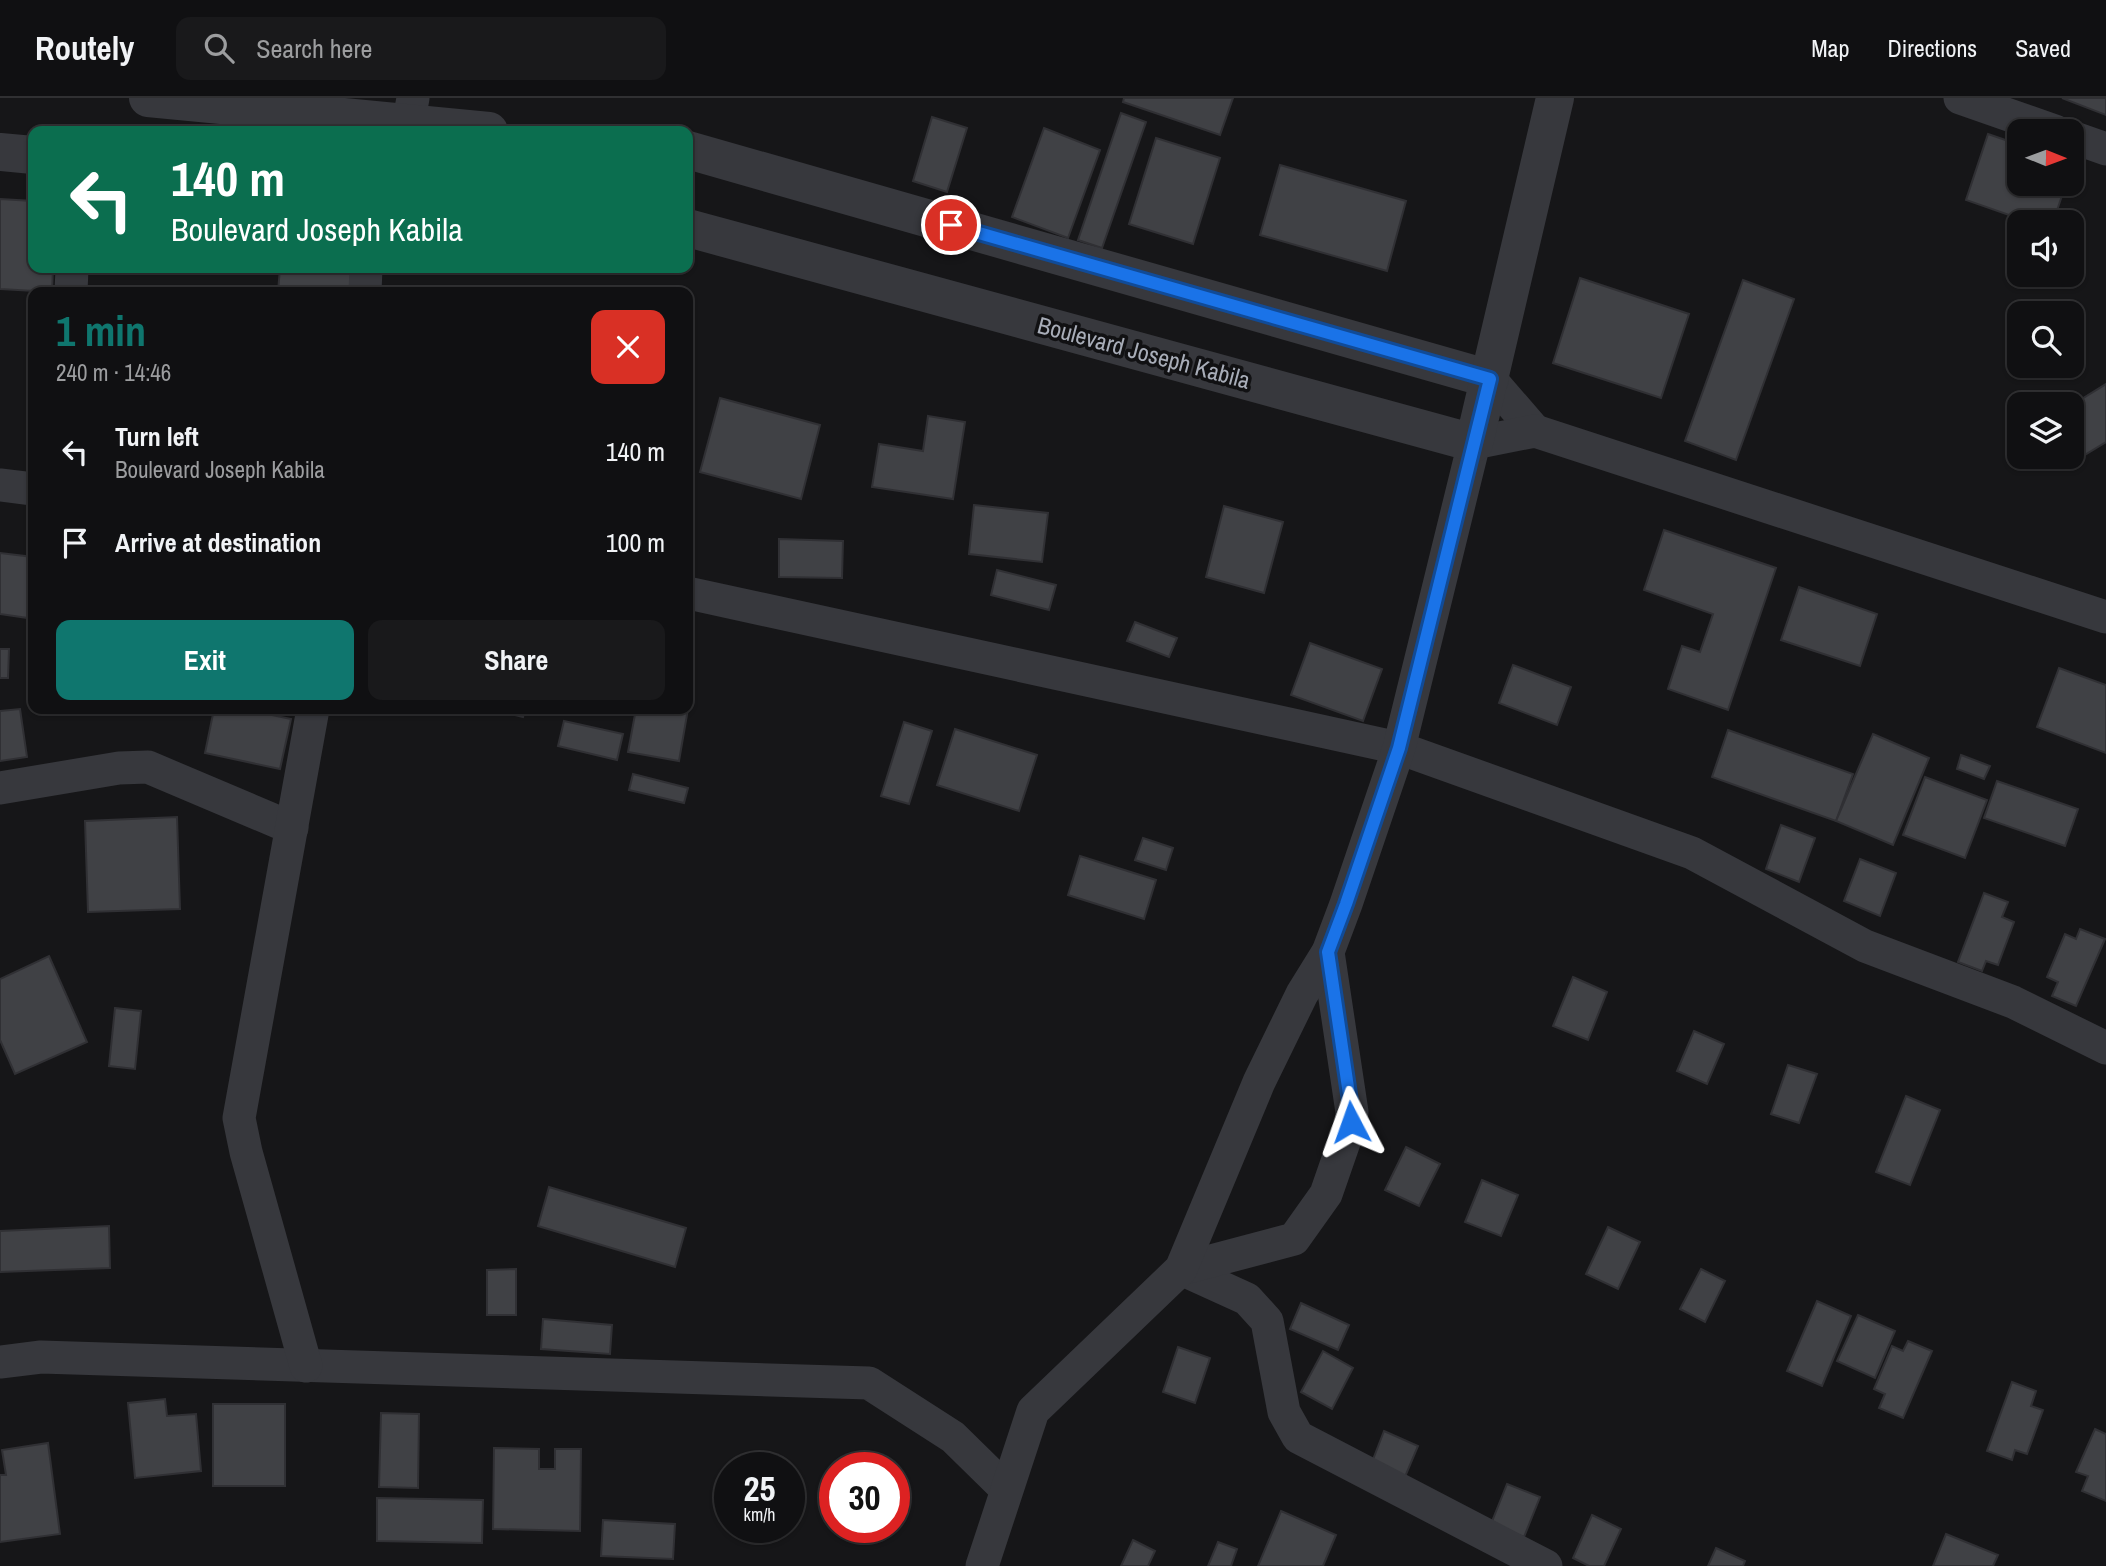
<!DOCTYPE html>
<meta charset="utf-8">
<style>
body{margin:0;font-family:"Archivo Narrow",sans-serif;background:#19191b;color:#f1f3f6;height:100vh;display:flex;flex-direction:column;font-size:26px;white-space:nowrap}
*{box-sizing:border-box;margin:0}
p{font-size:23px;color:#9c9d9f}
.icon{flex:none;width:38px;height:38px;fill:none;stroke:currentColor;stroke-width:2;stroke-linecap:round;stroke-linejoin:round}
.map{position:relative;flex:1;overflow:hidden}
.panel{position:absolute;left:28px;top:189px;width:665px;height:427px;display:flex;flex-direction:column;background:#101012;border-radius:14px;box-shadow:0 2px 5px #0004,0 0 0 2px #303032}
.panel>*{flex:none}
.banner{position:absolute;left:28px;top:28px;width:665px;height:147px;border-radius:14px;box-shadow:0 2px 5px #0004,0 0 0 2px #303032;background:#0b6e4f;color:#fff;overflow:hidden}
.needle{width:46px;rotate:91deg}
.tools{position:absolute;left:2007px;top:21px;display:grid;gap:14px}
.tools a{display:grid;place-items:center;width:77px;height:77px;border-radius:14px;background:#101012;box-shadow:0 2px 5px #0004,0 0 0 2px #303032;font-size:35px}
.speed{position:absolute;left:714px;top:1354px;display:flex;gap:14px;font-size:35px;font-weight:700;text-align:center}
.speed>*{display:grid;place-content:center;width:91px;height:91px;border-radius:50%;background:#101012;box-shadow:0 2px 5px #0004,0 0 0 2px #303032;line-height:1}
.speed small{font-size:18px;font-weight:400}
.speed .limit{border:10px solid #d22;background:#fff;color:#111}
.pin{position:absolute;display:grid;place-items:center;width:60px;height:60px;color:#fff;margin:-30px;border:4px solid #fff;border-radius:50%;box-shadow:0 2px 7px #0007}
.me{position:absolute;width:77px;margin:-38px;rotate:356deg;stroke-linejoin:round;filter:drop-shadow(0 0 5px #0008)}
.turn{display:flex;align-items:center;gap:24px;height:147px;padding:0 28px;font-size:32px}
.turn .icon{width:91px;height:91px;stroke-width:2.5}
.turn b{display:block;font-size:49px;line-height:60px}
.round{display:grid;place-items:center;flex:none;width:74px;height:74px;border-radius:14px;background:#19191b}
.head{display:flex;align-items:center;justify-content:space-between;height:119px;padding:0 28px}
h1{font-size:42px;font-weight:800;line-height:52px;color:#0f766e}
.primary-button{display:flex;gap:14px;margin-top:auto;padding:14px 28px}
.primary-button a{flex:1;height:80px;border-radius:14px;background:#0f766e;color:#fff;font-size:28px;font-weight:800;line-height:80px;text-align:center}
.primary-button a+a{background:#19191b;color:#f1f3f6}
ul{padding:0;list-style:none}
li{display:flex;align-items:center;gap:21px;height:91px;padding:0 28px}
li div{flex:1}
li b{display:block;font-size:26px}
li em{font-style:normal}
header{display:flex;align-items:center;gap:42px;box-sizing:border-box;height:98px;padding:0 35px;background:#101012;border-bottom:2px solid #303032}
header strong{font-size:33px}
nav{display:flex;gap:38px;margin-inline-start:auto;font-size:24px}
.search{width:490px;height:63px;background:#19191b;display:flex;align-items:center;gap:18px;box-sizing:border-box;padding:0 24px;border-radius:14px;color:#9c9d9f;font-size:26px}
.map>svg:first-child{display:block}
.building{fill:#404145;stroke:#303034;stroke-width:2}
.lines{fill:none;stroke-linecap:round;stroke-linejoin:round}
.minor{stroke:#37383d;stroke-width:33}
.tertiary{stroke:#37383d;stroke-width:38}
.route-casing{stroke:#114b97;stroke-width:18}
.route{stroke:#1a73e8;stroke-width:12}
.labels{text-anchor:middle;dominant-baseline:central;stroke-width:7;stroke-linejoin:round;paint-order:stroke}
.street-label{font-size:24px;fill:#a8adb8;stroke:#111113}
</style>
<header>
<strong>Routely</strong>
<div class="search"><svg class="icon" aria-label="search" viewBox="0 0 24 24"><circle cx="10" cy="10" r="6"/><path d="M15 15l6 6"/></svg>Search here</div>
<nav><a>Map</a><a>Directions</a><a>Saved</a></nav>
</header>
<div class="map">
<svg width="2106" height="1468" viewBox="0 0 2106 1468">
<rect width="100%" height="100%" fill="#161618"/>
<g class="building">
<path d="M1124 0H1233L1220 37 1123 4Z"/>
<path d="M2062 0H2106V17Z"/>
<path d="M1121 15 1146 24 1102 150 1078 142Z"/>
<path d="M932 19 967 30 947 94 913 83Z"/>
<path d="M1044 30 1100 52 1068 140 1012 119Z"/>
<path d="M1988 36 2020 47V86H2066L2053 124H2029L1966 102Z"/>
<path d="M1156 40 1220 60 1193 146 1129 126Z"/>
<path d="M1280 67 1406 103 1387 173 1260 137Z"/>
<path d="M0 101 33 103V170H53L52 194 0 191Z"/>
<path d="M280 170H361L359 194H278Z"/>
<path d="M1580 180 1689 216 1661 300 1553 265Z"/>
<path d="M1743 182 1794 201 1736 362 1685 343Z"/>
<path d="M2106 286V344L2073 364 2070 359H2072V307Z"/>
<path d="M720 300 820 327 801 401 700 374Z"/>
<path d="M928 318 965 324 953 401 872 389 879 346 923 353Z"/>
<path d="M974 407 1048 415 1042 464 969 456Z"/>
<path d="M1224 408 1283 424 1264 495 1206 479Z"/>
<path d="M1664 432 1776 470 1728 612 1668 591 1682 548 1700 554 1713 516 1644 492Z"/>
<path d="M779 441 843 443 842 480 779 479Z"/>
<path d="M0 455 33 459V482L28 520 0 516Z"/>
<path d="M997 472 1056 487 1049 512 991 497Z"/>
<path d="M1799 489 1877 516 1860 568 1781 542Z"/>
<path d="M1135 524 1177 540 1169 559 1127 543Z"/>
<path d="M1310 545 1382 571 1363 623 1291 597Z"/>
<path d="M0 551H9L8 580H0Z"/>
<path d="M1513 567 1571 589 1557 627 1499 605Z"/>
<path d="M2059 570 2106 587V655L2037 629Z"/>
<path d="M20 611 27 659 0 663V613Z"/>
<path d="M214 611H243L291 621 280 671 205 655Z"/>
<path d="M491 611H525L523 619Z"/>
<path d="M636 611H688L679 663 628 654Z"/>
<path d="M564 623 623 636 617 662 558 648Z"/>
<path d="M904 624 932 633 909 706 881 698Z"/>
<path d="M955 631 1037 657 1019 713 937 687Z"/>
<path d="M1728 632 1853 676 1836 723 1712 679Z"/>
<path d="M1873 636 1929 660 1893 747 1836 723Z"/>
<path d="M1961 657 1990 668 1984 681 1957 671Z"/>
<path d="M633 676 688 690 684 705 629 692Z"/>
<path d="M1925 679 1987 702 1965 760 1903 737Z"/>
<path d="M1997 683 2078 711 2065 748 1984 720Z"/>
<path d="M177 719 180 811 88 814 85 723Z"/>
<path d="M1781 727 1815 740 1799 784 1766 771Z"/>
<path d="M1143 740 1173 750 1166 772 1135 762Z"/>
<path d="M1080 758 1156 782 1144 821 1068 797Z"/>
<path d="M1860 761 1896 775 1880 818 1844 803Z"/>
<path d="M1984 795 2008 804 2002 819 2014 824 1998 867 1986 863 1982 873 1958 864Z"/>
<path d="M2080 831 2105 841 2076 908 2052 898 2058 884 2047 879 2065 836 2076 841Z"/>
<path d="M49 858 87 944 15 976 0 942V881Z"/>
<path d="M1573 879 1607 894 1588 942 1553 928Z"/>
<path d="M115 910 141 913 135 971 109 968Z"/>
<path d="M1694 933 1724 946 1707 986 1677 973Z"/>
<path d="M1788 967 1817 976 1799 1025 1771 1016Z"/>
<path d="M1906 998 1940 1012 1910 1087 1876 1074Z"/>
<path d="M1406 1049 1440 1066 1419 1108 1385 1092Z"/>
<path d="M1482 1082 1518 1097 1501 1138 1465 1124Z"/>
<path d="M549 1089 686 1130 675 1169 538 1128Z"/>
<path d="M109 1128 110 1170 0 1174V1133Z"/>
<path d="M1608 1129 1640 1144 1618 1191 1586 1176Z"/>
<path d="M516 1171V1217H487V1172Z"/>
<path d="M1701 1171 1725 1183 1705 1224 1680 1211Z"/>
<path d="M1817 1203 1851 1218 1822 1288 1787 1273Z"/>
<path d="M1301 1205 1349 1227 1338 1252 1290 1231Z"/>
<path d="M1858 1217 1895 1233 1875 1280 1837 1263Z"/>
<path d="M543 1221 612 1227 610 1256 541 1251Z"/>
<path d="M1908 1243 1932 1253 1903 1320 1879 1310 1885 1296 1874 1291 1892 1248 1903 1253Z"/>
<path d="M1178 1249 1210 1260 1195 1305 1163 1294Z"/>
<path d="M1323 1253 1353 1270 1332 1311 1301 1294Z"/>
<path d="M2012 1284 2036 1293 2031 1308 2043 1312 2027 1356 2015 1352 2012 1362 1987 1353Z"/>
<path d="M165 1301 167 1318 196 1316 201 1373 135 1380 128 1305Z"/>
<rect x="213" y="1306" width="72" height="82"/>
<path d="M381 1315 419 1316 418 1390 379 1389Z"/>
<path d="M2095 1331 2106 1336V1403L2082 1393 2088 1378 2076 1374Z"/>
<path d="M1384 1333 1418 1348 1402 1386 1369 1372Z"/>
<path d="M48 1345 60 1436 0 1444V1377H6L2 1352Z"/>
<path d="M494 1350 539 1351V1371H555V1351H581L580 1433 493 1431Z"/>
<path d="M1507 1386 1540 1399 1524 1439 1491 1426Z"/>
<path d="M377 1400 483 1402 482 1445 377 1443Z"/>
<path d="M1281 1413 1336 1437 1323 1468H1258Z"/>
<path d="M1592 1417 1621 1431 1604 1468H1589L1573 1460Z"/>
<path d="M603 1422 675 1426 673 1461 601 1458Z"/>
<path d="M1946 1436 1998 1457 1993 1468H1933Z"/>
<path d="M1133 1442 1155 1453 1148 1468H1121Z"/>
<path d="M1218 1444 1237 1451 1231 1468H1208Z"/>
<path d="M1716 1450 1745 1463 1743 1468H1708Z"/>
</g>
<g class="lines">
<g class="minor">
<path d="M1960 0 2055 33"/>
<path d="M407 33 413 0"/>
<path d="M2072 39 2106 51"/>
<path d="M71 194 72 170"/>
<path d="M365 194 366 170"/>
<path d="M1490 281 1535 333"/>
<path d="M0 387 33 391"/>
<path d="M688 495 1399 650 1692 755 1865 848 2013 904 2106 950"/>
<path d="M0 690 119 670 148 669 292 730"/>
<path d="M1181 1171 1247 1201 1267 1223 1284 1314 1298 1339 1546 1468"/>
<path d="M1181 1171 1294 1141 1326 1096 1351 1024 1352 1014 1328 854"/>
<path d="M0 1264 41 1259 869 1285 953 1339 1006 1391"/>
<path d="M306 1268 246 1054 239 1020 313 611"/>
<path d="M982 1468 1033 1313 1181 1171 1259 984 1302 896 1328 854 1346 806 1399 650 1474 345 1535 333 2106 519"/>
</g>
<g class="tertiary">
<path d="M148 0 489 33"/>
<path d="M688 52 1490 281"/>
<path d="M0 54 33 57"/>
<path d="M688 130 1474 345 1555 0"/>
</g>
</g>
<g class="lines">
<g class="route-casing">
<path id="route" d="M951 127 1490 281 1399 650 1346 806 1328 854 1350 1003 1351 1024"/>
</g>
<use href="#route" class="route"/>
</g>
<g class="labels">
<g class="street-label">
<text transform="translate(1144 254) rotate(15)">Boulevard Joseph Kabila</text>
</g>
</g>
</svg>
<div class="tools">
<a><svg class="needle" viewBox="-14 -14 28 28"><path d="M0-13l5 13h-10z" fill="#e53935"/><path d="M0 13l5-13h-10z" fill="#9c9d9f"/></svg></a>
<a><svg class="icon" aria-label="sound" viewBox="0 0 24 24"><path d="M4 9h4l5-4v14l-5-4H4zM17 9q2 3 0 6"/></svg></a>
<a><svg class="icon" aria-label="search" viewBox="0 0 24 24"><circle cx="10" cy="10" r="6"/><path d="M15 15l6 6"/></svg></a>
<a><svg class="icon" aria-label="layers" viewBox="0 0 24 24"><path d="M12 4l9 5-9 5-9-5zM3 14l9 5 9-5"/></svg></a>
</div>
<div class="speed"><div>25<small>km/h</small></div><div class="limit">30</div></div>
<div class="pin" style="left:951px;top:127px;background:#d93025"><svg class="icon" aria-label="arrive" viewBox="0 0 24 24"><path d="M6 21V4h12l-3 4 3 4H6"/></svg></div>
<svg class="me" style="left:1351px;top:1024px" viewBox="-20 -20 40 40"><path d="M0-17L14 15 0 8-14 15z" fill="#1a73e8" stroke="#fff" stroke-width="4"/></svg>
<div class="banner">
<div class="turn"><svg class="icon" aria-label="left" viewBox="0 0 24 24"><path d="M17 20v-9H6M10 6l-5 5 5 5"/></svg><div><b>140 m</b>Boulevard Joseph Kabila</div></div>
</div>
<section class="panel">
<div class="head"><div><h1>1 min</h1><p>240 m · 14:46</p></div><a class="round" style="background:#d93025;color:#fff"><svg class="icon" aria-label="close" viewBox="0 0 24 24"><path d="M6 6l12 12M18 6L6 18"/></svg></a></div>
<ul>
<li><svg class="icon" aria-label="left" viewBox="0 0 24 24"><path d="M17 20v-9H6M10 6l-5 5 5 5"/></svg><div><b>Turn left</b><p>Boulevard Joseph Kabila</p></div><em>140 m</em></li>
<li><svg class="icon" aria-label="arrive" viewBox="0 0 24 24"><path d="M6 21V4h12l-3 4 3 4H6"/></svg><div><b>Arrive at destination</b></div><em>100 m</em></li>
</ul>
<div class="primary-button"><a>Exit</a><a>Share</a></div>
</section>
</div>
